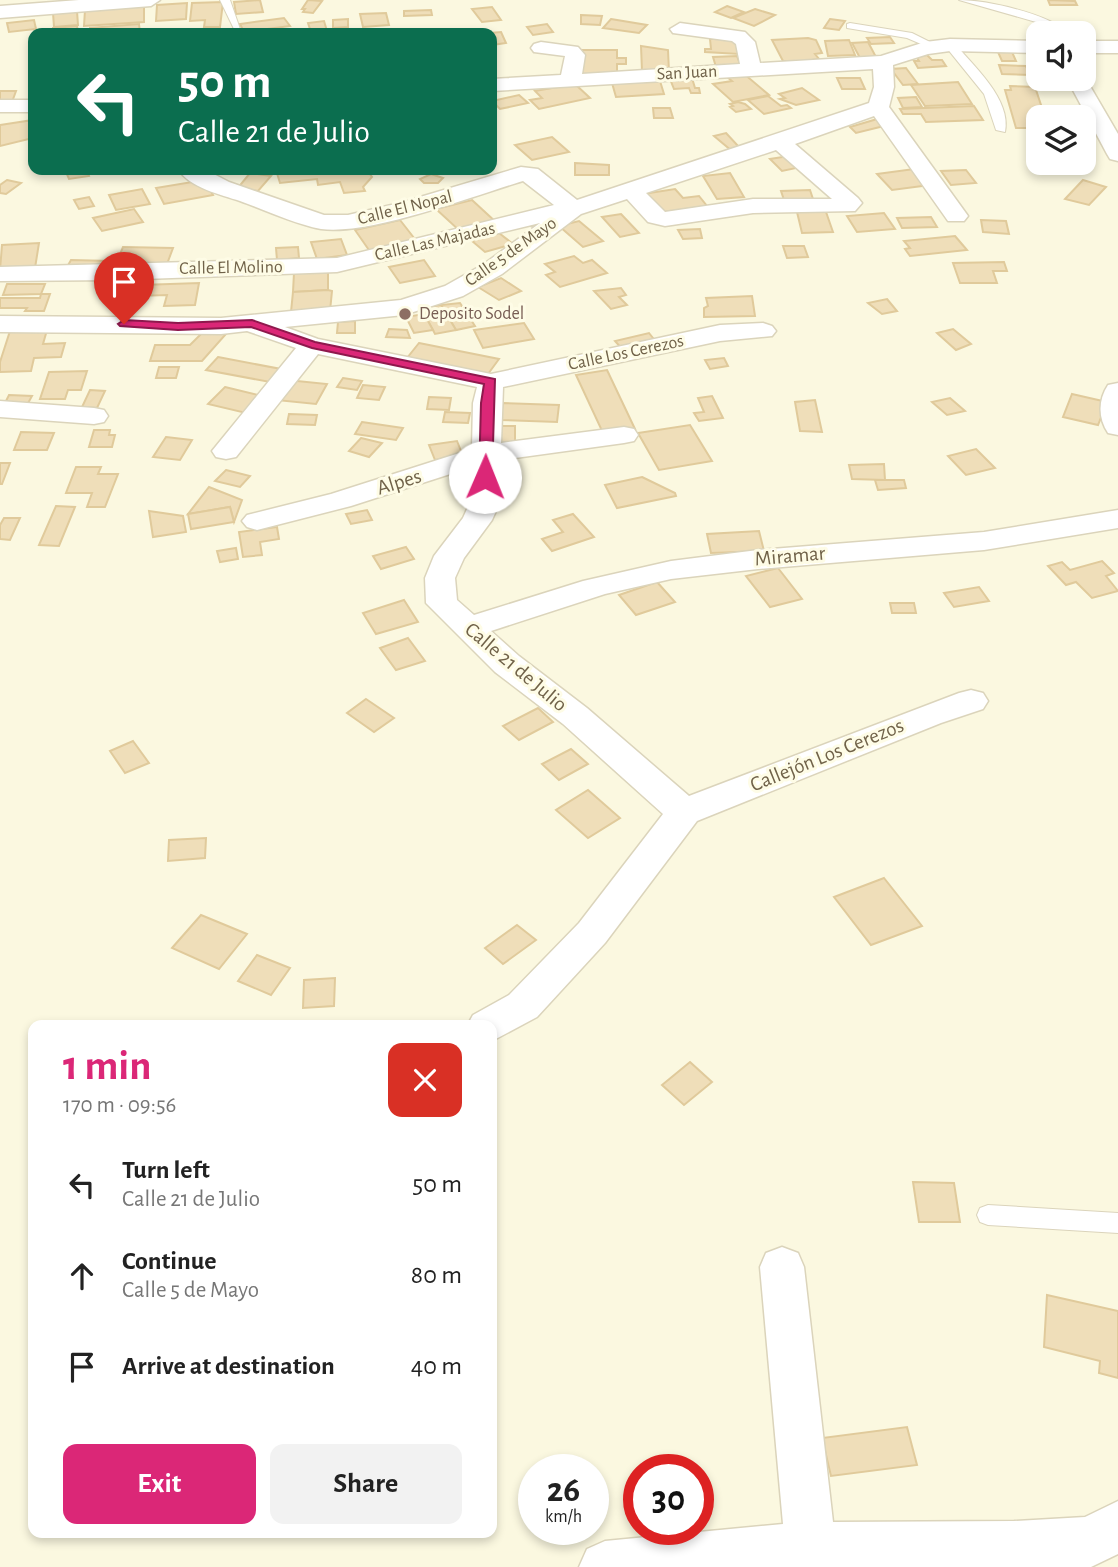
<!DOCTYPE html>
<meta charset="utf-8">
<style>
body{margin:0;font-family:"Alegreya Sans",sans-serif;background:#f2f2f2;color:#222;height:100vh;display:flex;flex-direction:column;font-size:26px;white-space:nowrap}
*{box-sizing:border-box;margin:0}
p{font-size:23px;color:#767676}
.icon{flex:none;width:38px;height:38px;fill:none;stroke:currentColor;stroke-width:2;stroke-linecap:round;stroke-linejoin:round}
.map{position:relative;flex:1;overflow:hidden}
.side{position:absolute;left:28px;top:1020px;width:469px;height:518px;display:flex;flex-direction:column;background:#fff;border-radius:14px;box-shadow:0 4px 10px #0003}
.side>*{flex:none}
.hud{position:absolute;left:28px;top:28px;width:469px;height:147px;border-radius:14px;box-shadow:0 4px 10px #0003;background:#0b6e4f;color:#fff;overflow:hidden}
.buttons{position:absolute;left:1026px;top:21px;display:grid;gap:14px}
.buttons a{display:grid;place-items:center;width:70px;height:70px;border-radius:14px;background:#fff;box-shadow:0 4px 10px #0003;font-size:35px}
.speed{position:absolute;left:518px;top:1454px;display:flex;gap:14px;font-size:35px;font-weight:700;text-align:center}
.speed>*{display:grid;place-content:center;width:91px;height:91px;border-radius:50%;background:#fff;box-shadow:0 4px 10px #0003;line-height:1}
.speed small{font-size:18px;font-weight:400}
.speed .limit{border:10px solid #d22;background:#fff;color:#111}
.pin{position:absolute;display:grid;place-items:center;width:60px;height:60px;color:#fff;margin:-72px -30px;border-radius:50% 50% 50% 0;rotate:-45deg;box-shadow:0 0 7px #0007}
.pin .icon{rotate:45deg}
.me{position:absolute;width:77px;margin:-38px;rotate:1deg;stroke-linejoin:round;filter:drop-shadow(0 0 5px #0008)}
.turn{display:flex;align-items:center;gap:24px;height:147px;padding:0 35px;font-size:32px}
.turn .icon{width:91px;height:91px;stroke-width:2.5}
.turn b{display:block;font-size:49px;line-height:60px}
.round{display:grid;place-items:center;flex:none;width:74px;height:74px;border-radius:14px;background:#f2f2f2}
.head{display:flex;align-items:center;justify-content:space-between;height:119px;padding:0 35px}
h1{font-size:42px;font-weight:700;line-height:52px;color:#db2777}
.primary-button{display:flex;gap:14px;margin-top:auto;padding:14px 35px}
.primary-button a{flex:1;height:80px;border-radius:14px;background:#db2777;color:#fff;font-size:28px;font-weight:700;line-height:80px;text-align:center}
.primary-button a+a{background:#f2f2f2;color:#222}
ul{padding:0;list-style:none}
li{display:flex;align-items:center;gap:21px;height:91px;padding:0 35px}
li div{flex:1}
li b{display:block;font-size:26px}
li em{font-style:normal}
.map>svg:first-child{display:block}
.building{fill:#efdeb9;stroke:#e0ca9b;stroke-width:2}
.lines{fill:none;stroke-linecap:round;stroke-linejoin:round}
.lane-casing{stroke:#dbd4bb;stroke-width:2}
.street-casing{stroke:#dbd4bb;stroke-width:3}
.lane{fill:#fff;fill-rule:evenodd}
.street{fill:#fff;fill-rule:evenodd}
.route{fill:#db2777;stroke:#8e194d;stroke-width:2}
.education-dot{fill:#8d6e63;stroke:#fefce6;stroke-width:2.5}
.labels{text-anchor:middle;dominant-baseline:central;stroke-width:6;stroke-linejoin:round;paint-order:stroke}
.far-street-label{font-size:18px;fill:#706249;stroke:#fefce6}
.far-education-label{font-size:18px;fill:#785e54;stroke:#fefce6;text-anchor:start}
.street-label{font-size:21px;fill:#706249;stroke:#fefce6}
</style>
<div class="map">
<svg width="1118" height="1567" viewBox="0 0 1118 1567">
<rect width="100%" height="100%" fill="#fbf8e0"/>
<g class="building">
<path d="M260 0 263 12 236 14 234 2Z"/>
<path d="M308 0 322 1 313 13 303 12 305 9H302Z"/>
<path d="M1048 0 1075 1 1077 5H1050Z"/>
<path d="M223 2 220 27H204L205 20 190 21 192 3Z"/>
<path d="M187 3 186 19 156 21 157 5Z"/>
<path d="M144 6V22L84 26 85 10Z"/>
<path d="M727 6 744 12 731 18 715 12Z"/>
<path d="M492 7 501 20 482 22 472 9Z"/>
<path d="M755 9 775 15 754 26 733 18Z"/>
<path d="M431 10 432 15 404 16V11Z"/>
<path d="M77 11 78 25 54 27 53 13Z"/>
<path d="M386 13 389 25 363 27 360 14Z"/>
<path d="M581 15 602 16 600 25 581 24Z"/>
<path d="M284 18 290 26 244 32 240 24Z"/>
<path d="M348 19V27L333 28V20Z"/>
<path d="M611 19 647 25 639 33 603 28Z"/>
<path d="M830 19 845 21 839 30 824 28Z"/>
<path d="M34 20 36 29 9 32 7 23Z"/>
<path d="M324 21 327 31 311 32 308 23Z"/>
<path d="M139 24 140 33H90V28Z"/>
<path d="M547 24 553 32 533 35 527 27Z"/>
<path d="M77 26 78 33H53V28Z"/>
<path d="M501 32 506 43 492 45V33H489Z"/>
<path d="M890 37 894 43 871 44 867 38Z"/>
<path d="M808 38 816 40 822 53 815 54 819 59 811 60 812 62 783 61 772 40Z"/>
<path d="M710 39H737L739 54 705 52V49H711Z"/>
<path d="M849 40 855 55 828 56 825 41Z"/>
<path d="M868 42 876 57 860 58 852 43Z"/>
<path d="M641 46 668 50 669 72 642 71Z"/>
<path d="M579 50H617V58H626V64H617V75H578Z"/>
<path d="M998 52H1012L1016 61H1002Z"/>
<path d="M927 55 932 60H942L946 66 918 68 914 61H919L916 56Z"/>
<path d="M737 56 741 67H716L713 57Z"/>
<path d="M999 65 1026 66 1030 75 1002 74Z"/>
<path d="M906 68 918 84 903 85 891 69Z"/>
<path d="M743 73 769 95 733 102 713 84 732 81 726 76Z"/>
<path d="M692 78 695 88H699L700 93H691L689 88 674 89 670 79Z"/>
<path d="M837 78H860L865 89H842Z"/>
<path d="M660 81 664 94 616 97 612 83Z"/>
<path d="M958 82 972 104 925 106 911 85Z"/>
<path d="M575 84 590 98 539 109 530 100 542 98 535 91Z"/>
<path d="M1010 86 1035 87 1045 117H1038V128H1016L1005 90H1011Z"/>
<path d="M802 88 819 100 796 105 780 99 785 98 779 94Z"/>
<path d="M0 91H16L12 102H0Z"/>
<path d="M519 95 528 103 500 109 492 101Z"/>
<path d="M768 96 781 106 787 105 791 108 764 114 748 100Z"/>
<path d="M916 97 922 107 903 108 898 98Z"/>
<path d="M738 102 745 104 751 109 736 112 730 107 733 106 730 104Z"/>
<path d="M974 106 983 120 926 122 921 114H903L900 109Z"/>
<path d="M653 108H670L673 118H654Z"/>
<path d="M884 117 888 125 856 133 850 127Z"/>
<path d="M33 120V138L0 146V125Z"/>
<path d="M726 133 740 148 732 151 714 136Z"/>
<path d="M552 137 569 152 532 160 515 145Z"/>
<path d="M789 156 801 167 782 171 770 159Z"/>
<path d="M575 163 609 165V175H575Z"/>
<path d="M914 169 930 185 892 190 877 174Z"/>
<path d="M87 170 89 176 69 179 66 172Z"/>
<path d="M276 170H367L372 177 363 187 365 191 344 193 340 182 318 185 317 179 280 183Z"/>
<path d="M966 170 976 183 951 185 941 171Z"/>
<path d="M250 173 271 176 258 191 237 189Z"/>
<path d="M730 173 744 197 717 199 703 176Z"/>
<path d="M431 174 443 178 438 183H424L420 179Z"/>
<path d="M7 180 21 183 6 194 0 193V185Z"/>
<path d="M204 180 213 195 164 204 156 188Z"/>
<path d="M1083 180 1106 187 1089 205 1065 199Z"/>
<path d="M142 189 150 204 116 210 109 195Z"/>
<path d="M675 189 683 198 699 196 707 206 658 213 643 194Z"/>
<path d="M810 190 813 199 784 200 781 191Z"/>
<path d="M89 197 94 206 79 209 74 200Z"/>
<path d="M472 200 498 224 462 233 436 209Z"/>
<path d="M134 209 143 222 102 231 93 218Z"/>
<path d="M797 212H826L833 232 802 233Z"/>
<path d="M884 213 895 229 857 232 847 216Z"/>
<path d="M621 214 639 233 620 237 602 217Z"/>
<path d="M931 217 937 227 902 228 897 218Z"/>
<path d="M400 220 418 243 371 253 355 230Z"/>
<path d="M981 220 1006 221 1009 234 983 232Z"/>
<path d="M579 221 603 241 583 247 559 226Z"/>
<path d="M700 229 702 238 683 239 678 230Z"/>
<path d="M499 233 513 244 485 252 472 241Z"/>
<path d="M955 236 967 250 910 256 905 249 910 248 904 241Z"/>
<path d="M341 239 347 255 317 259 311 242Z"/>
<path d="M39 243 35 268 0 270 2 245Z"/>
<path d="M783 246H804L808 257 787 258Z"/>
<path d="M123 247 173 248 167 264 115 266Z"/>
<path d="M298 247 299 258 277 260 276 248Z"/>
<path d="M574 256 583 263 592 260 607 273 560 287 546 275 555 272 545 264Z"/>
<path d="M71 260 110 261 106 268 67 267Z"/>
<path d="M424 260 435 276 400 283 389 267Z"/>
<path d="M1004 262 1007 271H993L997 283H960L953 263Z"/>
<path d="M328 272V290L293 292 294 273Z"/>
<path d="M501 278 521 291 499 300 478 287Z"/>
<path d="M199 283 195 305 164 306 167 295 138 296 141 285Z"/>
<path d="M7 284H45L41 294 3 295Z"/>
<path d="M621 288 626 295 619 297 627 305 611 309 594 291Z"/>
<path d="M328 290 332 291 330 311 291 312 293 292Z"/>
<path d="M41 294H50L44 311H25L27 308H0V298H40Z"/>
<path d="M752 296 755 316 704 317V308L708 306 706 298Z"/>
<path d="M887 299 897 311 882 314 868 303Z"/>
<path d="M460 303 475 326 456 330 441 305Z"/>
<path d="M441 305 456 330 435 334 421 308Z"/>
<path d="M424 314 433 330 414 333 406 317Z"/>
<path d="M355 321V333H337L338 322Z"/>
<path d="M524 323 534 339 483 348 474 330Z"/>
<path d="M389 329 407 330 410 338 386 337Z"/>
<path d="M953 329 971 344 956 350 937 333Z"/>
<path d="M47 330 43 344 65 343 61 357 34 358 31 371 0 372V362L10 331Z"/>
<path d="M205 330 226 334 202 361H150L155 345H190Z"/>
<path d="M649 333 657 343 623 350 615 341Z"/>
<path d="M419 343 499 359 488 374 407 358Z"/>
<path d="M218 357 281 369 270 382 206 370Z"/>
<path d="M724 358 728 366 710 369 705 360Z"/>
<path d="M159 367H179L176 378H156Z"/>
<path d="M607 370 635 429 603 433 576 375Z"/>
<path d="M87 371 81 390H68L65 399H40L49 372Z"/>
<path d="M343 378 362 381 357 390 337 387Z"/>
<path d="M287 380 327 384 316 404 276 400Z"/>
<path d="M363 385 385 387 379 400 357 398Z"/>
<path d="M225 387 262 396 246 413 208 404Z"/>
<path d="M90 390 105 391 97 408 82 407Z"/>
<path d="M1072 394 1107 402 1098 425 1063 417Z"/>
<path d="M9 395 32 396 27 405H4Z"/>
<path d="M712 396 723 418 699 421 694 413 704 412 698 398Z"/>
<path d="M429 397 451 398 449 410 427 409Z"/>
<path d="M950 398 965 411 947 415 932 402Z"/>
<path d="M815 400 822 432 800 431 795 402Z"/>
<path d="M503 403 559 405 557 422 500 420Z"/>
<path d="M445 412 470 413 468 423 443 422Z"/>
<path d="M289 414 317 415 315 425 287 424Z"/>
<path d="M362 422 403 428 396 440 355 434Z"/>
<path d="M690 425 712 461 659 470 638 433Z"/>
<path d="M501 426H515V444H500Z"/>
<path d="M94 430H110L109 435H115L112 447H89Z"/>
<path d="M21 432 54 433 47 450H14Z"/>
<path d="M166 437 192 440 180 460 153 457Z"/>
<path d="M361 438 382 443 369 457 349 451Z"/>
<path d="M457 441 463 456 435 460 429 445Z"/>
<path d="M976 449 995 468 966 475 948 456Z"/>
<path d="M0 463H10L2 484H0Z"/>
<path d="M884 464 885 480 852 479 849 465Z"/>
<path d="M76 467H101L98 474H118L105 507H87L92 493H66Z"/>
<path d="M226 470 250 476 240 487 215 481Z"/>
<path d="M642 477 675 493 676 496 617 508 605 485Z"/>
<path d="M875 480H904L906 488 878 490Z"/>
<path d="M209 487 242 500 234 522 230 507 188 514Z"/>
<path d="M56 506 75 507 59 546 39 545Z"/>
<path d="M230 507 234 522 191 529 188 514Z"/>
<path d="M367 510 372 520 351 524 346 514Z"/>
<path d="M149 511 183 516 186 532 153 537Z"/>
<path d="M573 514 594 537 552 551 542 539 563 532 553 520Z"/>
<path d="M4 518H20L10 540 0 539V525Z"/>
<path d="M277 527 279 539 260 542 262 555 243 557 239 532Z"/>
<path d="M759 531 764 551 711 553 707 534Z"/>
<path d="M406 547 414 559 381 569 373 556Z"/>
<path d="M236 548 238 559 220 562 217 551Z"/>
<path d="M1102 561 1114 573 1106 576 1118 591 1092 598 1076 582 1066 585 1048 566 1062 562 1070 570Z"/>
<path d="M778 568 802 599 770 607 746 576Z"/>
<path d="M657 582 675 602 636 615 619 595Z"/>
<path d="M979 587 989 601 954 607 944 593Z"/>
<path d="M404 600 418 622 376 634 363 613Z"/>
<path d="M890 603H914L916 613H892Z"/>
<path d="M408 638 425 661 396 670 380 648Z"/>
<path d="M366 699 394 718 374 732 347 713Z"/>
<path d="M538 708 553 722 519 740 503 726Z"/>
<path d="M133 741 149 763 125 773 110 751Z"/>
<path d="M571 749 588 764 559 780 542 764Z"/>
<path d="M588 790 620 818 588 838 556 810Z"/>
<path d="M206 838 205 858 168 861 169 840Z"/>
<path d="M884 878 922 926 871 945 834 897Z"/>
<path d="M201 915 247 934 219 969 172 948Z"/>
<path d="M517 925 536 940 503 964 485 948Z"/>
<path d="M257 955 290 968 271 995 238 981Z"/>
<path d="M335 978 334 1006 303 1008 304 980Z"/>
<path d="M690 1062 712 1082 684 1105 662 1085Z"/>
<path d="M913 1182 954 1183 960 1222H919Z"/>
<path d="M1047 1295 1118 1311V1378L1099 1373 1100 1361 1044 1347Z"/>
<path d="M907 1427 917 1465 831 1476 822 1438Z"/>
</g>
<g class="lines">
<g class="lane-casing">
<g id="lane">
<path d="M220 0H230L240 29H234Z"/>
<path d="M959 0C988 0 1048 14 1069 33H1058L1043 24Z"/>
<path d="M850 23 912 33 940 47 935 50 907 38 847 28V24Z"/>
<path d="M946 43H954C973 65 1012 100 1005 132L996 130 984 94 946 47Z"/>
<path d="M988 1205 1118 1213V1233L988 1225 980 1222 977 1215 980 1208Z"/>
</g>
</g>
<g class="street-casing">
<g id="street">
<path d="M79 0H160L151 6 0 18V6Z"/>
<path d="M680 23 745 32 755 42 760 63 881 56 925 42 950 39 1038 41V53L950 51 928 54 893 65 894 87 889 107 968 216 964 221H948L874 116 795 144 858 198 862 203 855 211 753 213 665 226 648 222 627 199 581 214 502 274 463 296 404 315 285 327 318 339 491 374 720 325 763 323 772 326 776 331 772 336 720 341 503 387 501 443 624 427 634 429 638 435 634 441 624 443 501 460V500L492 520 464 558 455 578 457 600 474 615 583 581 671 561 758 550 984 532 1118 510V528L984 550 758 569 671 579 605 594 491 631 519 656 587 708 689 796 959 693 971 690 983 693 988 701 983 709 941 723 697 821 605 943 537 1017 492 1041V1026H467L473 1015 509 995 579 923 663 814 563 724 495 672 426 603 425 578 434 556 463 518 471 500 472 467 351 506 257 530 247 527 242 521 247 515 331 494 472 449 473 403 477 387 318 354 236 457 226 459 216 457 212 451 296 348 247 331 221 334 0 332V316L221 318 401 300 445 286 484 264 540 223 337 272 116 280 0 281V267L337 258 554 205 523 181C474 196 368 236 321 229 294 224 265 210 240 201 221 195 189 187 179 170H206L229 182 324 215H348L400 203 521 167 538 169 577 200 869 103 874 87 873 69 492 91V79L561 75 565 56 534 52 531 48 534 44 541 42 578 47 585 55 582 74 740 64 736 44 732 41 673 33 670 29ZM776 150 832 199H753L665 212 646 193Z"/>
<rect x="1083" y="41" width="35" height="12"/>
<path d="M1083 74 1118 134V161L1110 159 1107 154 1067 79H1083Z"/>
<rect x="0" y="100" width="33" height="12"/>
<path d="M1118 383V435L1108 433C1098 418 1098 400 1108 385Z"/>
<path d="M0 401 94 408 104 410 108 416 104 422 94 424 0 417Z"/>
<path d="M782 1247 798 1253 804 1267 833 1522 1014 1521 1085 1517 1118 1501V1554L1091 1567H579L587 1549 605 1541 783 1524 760 1267 766 1253Z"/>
</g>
</g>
<use href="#lane" class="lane"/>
<use href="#street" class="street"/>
</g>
<path class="route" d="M124 320 178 323 252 320 315 342 495 379 492 477 485 481 479 477 481 403 484 384 312 348 251 327 178 330 120 326 118 324Z"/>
<circle class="education-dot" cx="405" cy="314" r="7"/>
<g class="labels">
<g class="far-street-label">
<text transform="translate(687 73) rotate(-3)">San Juan</text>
<text transform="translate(405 208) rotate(-14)">Calle El Nopal</text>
<text transform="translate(435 242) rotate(-13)">Calle Las Majadas</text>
<text transform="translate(511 252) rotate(-35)">Calle 5 de Mayo</text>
<text transform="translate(231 268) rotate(-1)">Calle El Molino</text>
<text transform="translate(626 353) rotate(-12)">Calle Los Cerezos</text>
</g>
<g class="far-education-label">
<text x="419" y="314">Deposito Sodel</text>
</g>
<g class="street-label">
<text transform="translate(399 482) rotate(-17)">Alpes</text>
<text transform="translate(790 556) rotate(-5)">Miramar</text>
<text transform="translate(516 667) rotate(40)">Calle 21 de Julio</text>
<text transform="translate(827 755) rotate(-22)">Callejón Los Cerezos</text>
</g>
</g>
</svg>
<div class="buttons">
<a><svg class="icon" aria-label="sound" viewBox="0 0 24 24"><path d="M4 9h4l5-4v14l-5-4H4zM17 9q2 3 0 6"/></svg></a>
<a><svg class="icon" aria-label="layers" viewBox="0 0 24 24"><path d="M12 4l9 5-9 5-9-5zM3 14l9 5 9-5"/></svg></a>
</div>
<div class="speed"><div>26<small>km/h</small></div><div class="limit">30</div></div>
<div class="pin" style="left:124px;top:324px;background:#d93025"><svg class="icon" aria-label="arrive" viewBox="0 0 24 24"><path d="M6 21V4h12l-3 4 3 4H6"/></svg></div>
<svg class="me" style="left:485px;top:477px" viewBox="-20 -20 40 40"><circle r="19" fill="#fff"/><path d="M0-13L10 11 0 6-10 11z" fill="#db2777"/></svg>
<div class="hud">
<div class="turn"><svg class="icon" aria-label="left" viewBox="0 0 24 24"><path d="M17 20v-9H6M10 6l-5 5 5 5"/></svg><div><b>50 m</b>Calle 21 de Julio</div></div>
</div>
<section class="side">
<div class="head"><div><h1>1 min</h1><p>170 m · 09:56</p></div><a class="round" style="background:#d93025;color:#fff"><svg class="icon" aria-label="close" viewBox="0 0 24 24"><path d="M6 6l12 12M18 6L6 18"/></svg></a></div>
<ul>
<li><svg class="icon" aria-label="left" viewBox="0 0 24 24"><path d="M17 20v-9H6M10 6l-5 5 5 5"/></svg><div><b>Turn left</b><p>Calle 21 de Julio</p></div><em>50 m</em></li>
<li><svg class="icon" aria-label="ahead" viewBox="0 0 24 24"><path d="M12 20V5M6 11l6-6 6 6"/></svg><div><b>Continue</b><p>Calle 5 de Mayo</p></div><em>80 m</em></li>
<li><svg class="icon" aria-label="arrive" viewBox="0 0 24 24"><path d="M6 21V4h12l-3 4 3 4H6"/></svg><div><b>Arrive at destination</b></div><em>40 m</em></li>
</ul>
<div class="primary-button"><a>Exit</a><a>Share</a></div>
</section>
</div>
